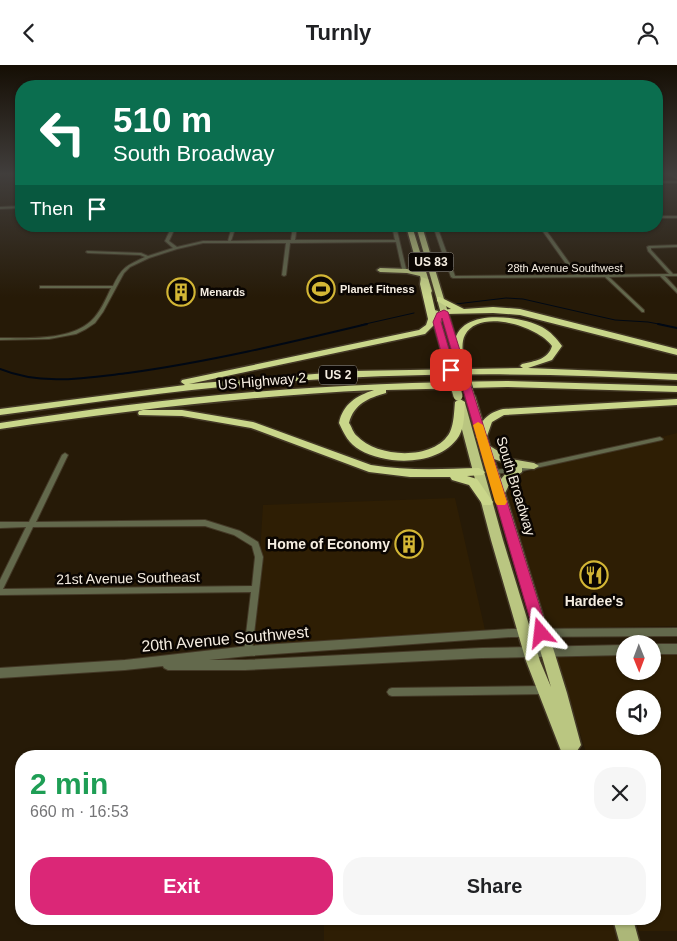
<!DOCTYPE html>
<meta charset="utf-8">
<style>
body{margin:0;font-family:Arial,sans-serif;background:#f6f6f6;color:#202124;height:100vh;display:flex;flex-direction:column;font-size:19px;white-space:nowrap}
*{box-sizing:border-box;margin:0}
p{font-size:16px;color:#757577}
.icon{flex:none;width:28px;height:28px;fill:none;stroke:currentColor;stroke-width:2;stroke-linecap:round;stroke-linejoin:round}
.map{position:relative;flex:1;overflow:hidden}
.details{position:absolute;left:15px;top:685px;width:646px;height:175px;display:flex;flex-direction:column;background:#fff;border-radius:20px;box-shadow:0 1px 4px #0004}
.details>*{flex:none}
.hud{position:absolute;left:15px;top:15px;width:648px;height:152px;border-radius:20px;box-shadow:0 1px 4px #0004;background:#0b6e4f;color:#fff;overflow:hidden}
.needle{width:32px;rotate:179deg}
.buttons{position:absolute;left:616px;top:570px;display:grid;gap:10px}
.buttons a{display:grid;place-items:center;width:45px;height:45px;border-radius:50%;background:#fff;box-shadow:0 1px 4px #0004;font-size:25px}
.pin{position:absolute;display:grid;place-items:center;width:42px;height:42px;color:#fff;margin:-21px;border-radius:10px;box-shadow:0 2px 8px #0006}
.me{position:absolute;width:55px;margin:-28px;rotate:343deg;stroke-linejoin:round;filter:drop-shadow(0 0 4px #0008)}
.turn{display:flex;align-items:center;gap:18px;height:105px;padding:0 15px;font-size:22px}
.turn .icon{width:65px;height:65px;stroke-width:2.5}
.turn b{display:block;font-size:35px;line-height:42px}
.then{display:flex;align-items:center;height:48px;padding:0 15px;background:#0003;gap:10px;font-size:19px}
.round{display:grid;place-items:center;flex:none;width:52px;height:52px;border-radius:20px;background:#f6f6f6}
.summary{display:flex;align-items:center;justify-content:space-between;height:85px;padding:0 15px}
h1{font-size:30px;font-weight:700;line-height:38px;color:#1e9e55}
.action{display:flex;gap:10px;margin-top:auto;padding:10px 15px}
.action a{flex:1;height:58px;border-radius:20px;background:#db2777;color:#fff;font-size:20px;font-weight:700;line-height:58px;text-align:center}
.action a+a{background:#f6f6f6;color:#202124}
header{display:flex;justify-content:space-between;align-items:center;height:65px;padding:0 15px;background:#fff;font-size:22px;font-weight:700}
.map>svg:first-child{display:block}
.built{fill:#2e1e04;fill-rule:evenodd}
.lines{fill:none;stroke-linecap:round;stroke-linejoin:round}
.stream-far1{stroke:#000814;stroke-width:1}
.stream{stroke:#000814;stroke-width:2}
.minor-casing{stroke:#433826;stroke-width:2}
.tertiary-casing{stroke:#433826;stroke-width:2}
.primary-casing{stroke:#433826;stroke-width:3}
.trunk-casing{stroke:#433826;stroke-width:3}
.motorway-casing{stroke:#433826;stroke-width:3}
.minor{fill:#63694c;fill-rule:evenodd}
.tertiary{fill:#63694c;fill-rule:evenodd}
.primary{fill:#acb778;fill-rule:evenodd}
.trunk{fill:#bac681;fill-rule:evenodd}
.motorway{fill:#c9d68a;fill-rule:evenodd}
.trunk-bridge-casing{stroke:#433826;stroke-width:11;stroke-linecap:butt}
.trunk-bridge{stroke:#bac681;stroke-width:9}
.route{fill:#db2777;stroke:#8e194d}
.slow{fill:#f59e0b}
.labels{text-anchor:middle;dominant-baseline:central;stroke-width:5;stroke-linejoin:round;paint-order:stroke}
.far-street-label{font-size:11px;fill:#f5ede1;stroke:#0b0602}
.far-poi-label{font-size:11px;font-weight:bold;fill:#f5ede1;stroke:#0b0602;text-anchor:start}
.shield{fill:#0b0602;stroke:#afa89e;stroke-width:1}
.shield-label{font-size:12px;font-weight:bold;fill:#f5ede1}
.street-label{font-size:14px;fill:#f5ede1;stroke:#0b0602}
.poi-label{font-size:14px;font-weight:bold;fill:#f5ede1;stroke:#0b0602;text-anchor:end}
.near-street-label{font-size:16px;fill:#f5ede1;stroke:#0b0602}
</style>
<header><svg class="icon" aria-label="back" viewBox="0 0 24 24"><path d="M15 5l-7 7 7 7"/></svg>Turnly<svg class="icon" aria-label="person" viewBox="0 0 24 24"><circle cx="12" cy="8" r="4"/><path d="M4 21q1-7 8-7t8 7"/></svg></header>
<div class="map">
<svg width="677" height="876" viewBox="0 0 677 876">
<rect width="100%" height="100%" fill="#261a07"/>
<g class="built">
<path d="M677 368V561L545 563 506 434 513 412 532 405Z"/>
<path d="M455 433 485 565 254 582 263 440Z"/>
<path d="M677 589V866H639L635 854H655V691H587L557 592 625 590V606H652L653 590ZM625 634H652V661H625Z"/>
<path d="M324 854H613L619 876H324Z"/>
</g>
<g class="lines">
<g class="stream-far1">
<path d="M456 239 506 233 523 234 615 255 648 257 664 260"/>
<path d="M361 260 414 248"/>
</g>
<g class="stream">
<path d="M658 259 677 263"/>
<path d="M0 304C41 321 85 313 128 308 208 297 288 278 367 259"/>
</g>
<g class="minor-casing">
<g id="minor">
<path d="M670 110H673L677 112V114Z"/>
<rect x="656" y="116" width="21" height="2"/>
<path d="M172 161H176L169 176 177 182 203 176H228L232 161H236L231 176 291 175 293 161H297L295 175H395L392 161H396L406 204 404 205 402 204 396 177 290 178 286 210 284 211 282 210 286 178H203L177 184 149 193 130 202 124 208 103 247 95 258 86 264 76 269 49 274 0 275V273C28 273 69 276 91 256 100 248 106 234 111 223H40V221H113C122 202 126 201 145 192L140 190 88 188 86 187 87 186 141 188 148 191 173 183 165 176Z"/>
<path d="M433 161H437L455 211 574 210 539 161H543L578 210 669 209 648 186 647 182 649 181 677 180V182L651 183V185L673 209H677V211H665L677 224V228L660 211 609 212 644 245V247H642L605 212 453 213 451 212 447 201 419 204 418 203 420 202 446 199Z"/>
<path d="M660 372 663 374 662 375 518 407 492 409 489 407 492 405 518 403Z"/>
<path d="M65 388 68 390 36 457 205 455 240 466 258 477 263 492 252 586 251 589 248 590 245 589 244 586 251 527 0 530V515L26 462 0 463V457H29L62 390ZM205 461 234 470 252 481 255 492 252 521 3 524 33 462Z"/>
<path d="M544 621 547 622 549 625 547 628 544 629 392 631 389 630 387 627 389 624 392 623Z"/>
</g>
</g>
<g class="tertiary-casing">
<g id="tertiary">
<path d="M21 141V143L0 144V142Z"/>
<rect x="656" y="151" width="21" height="2"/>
<path d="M677 563V571L511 572 248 591 209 595H245L482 583 625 580V590L482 593 245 605H168L164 603 163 601 125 605 0 613V603L125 595 248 581 511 564Z"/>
<rect x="652" y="579" width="25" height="10"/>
</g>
</g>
<g class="primary-casing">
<path id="primary" d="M613 854H633L639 876H619Z"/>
</g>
<g class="trunk-casing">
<g id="trunk">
<path d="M406 161H412L432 226 431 228 424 226 420 211 407 208 380 207 377 205 380 203 407 204 419 207Z"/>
<path d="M416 161H422L462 294 461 296H455L454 294Z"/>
<path d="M431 244 438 246 451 292 450 294H444L443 292 430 246Z"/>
<path d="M470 328 475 331 490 381 511 394 534 398 539 401 534 404 522 403V407L512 414 505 428 567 628 581 680 577 686 579 691H563L526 596 491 475 455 338 457 336 460 335 465 338 503 475 540 596 551 622 465 331ZM494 394 516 402 507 407 501 414Z"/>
</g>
</g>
<g class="motorway-casing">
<g id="motorway">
<path d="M421 212 428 214 436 249 441 245 451 244 437 236V232H440L464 244 493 242 520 244 677 284V290L520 250 493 248 446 249 440 259H435L425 269 189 319 353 306 523 303 520 301 522 299C534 296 548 295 552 281 538 261 479 243 465 270 461 277 463 287 463 294L458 297 455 296C453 291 453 286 454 281 456 242 518 250 542 262 551 267 556 273 562 281L552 295 528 303 677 309V315C541 307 405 307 270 318 179 324 90 338 0 350V344L185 320 181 317 182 315 419 265 426 260 428 254 420 219Z"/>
<path d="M507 316 677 321V327L507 322 386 325V328C368 333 354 339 349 358 352 362 353 368 357 371 377 393 435 396 450 367 454 358 454 347 455 337L460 334 465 337C464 348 465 361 459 371 440 401 388 401 360 385 349 379 344 369 339 358 343 339 356 331 374 325 248 331 124 346 0 364V358C84 345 168 334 253 327 338 320 422 317 507 316Z"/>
<path d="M677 334V340L504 350 492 357 486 374H478L476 372C480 356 487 348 503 344Z"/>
<path d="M143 345H182L253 357 371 400C407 406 443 404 479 403L485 407 483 410 467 411 477 414 493 437 491 440H483L469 420 452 415 450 412H410L369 407 251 363 182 351 139 350 138 348 139 346Z"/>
</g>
</g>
<use href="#minor" class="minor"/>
<use href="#tertiary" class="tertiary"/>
<use href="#primary" class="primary"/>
<use href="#trunk" class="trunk"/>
<use href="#motorway" class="motorway"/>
<g class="trunk-bridge-casing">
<g id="trunk-bridge">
<path d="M447 292 458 331"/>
<path d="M459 295 470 331"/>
</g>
</g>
<use href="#trunk-bridge" class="trunk-bridge"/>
</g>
<linearGradient id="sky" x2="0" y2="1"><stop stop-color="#150e04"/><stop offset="0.47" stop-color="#413e3c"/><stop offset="1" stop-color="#413e3c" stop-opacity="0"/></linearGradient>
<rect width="677" height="232" fill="url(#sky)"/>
<path class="route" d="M444 245 448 247 548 568 546 572 541 574 536 572 534 568 442 253 441 257 455 305 451 308 446 305 433 257 437 248Z"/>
<path class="slow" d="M478 357 483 360 507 437 505 440H497L495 437 473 360Z"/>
<defs>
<g id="stadium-ring" transform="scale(1.4375)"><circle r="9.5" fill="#0b0602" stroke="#d3b635" stroke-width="1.5"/><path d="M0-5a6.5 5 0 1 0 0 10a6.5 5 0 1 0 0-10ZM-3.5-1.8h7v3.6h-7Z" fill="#d3b635"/></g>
<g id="building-ring" transform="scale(1.4375)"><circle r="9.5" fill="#0b0602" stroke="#d3b635" stroke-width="1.5"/><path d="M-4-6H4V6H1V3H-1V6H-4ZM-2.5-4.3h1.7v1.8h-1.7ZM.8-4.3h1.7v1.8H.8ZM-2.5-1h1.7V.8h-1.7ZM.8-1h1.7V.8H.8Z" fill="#d3b635"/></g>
<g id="restaurant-ring" transform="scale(1.4375)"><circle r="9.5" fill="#0b0602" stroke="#d3b635" stroke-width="1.5"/><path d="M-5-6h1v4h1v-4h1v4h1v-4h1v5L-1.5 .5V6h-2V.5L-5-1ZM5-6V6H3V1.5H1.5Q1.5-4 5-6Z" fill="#d3b635"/></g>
</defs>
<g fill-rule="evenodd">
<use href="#stadium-ring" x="321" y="224"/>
<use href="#building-ring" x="181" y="227"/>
<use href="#building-ring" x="409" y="479"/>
<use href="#restaurant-ring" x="594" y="510"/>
</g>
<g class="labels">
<g class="far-street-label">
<text x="565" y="203">28th Avenue Southwest</text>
</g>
<g class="far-poi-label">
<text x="340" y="224">Planet Fitness</text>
<text x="200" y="227">Menards</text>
</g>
<g class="shield">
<rect x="408.5" y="187.5" width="45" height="19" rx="4"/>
<rect x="319" y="300.5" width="38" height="19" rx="4"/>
</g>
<g class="shield-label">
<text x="431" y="197">US 83</text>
<text x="338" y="310">US 2</text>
</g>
<g class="street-label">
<text transform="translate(262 316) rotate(-5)">US Highway 2</text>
<text transform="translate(516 421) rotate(73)">South Broadway</text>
<text transform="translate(128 513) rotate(-1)">21st Avenue Southeast</text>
</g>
<g class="poi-label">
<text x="390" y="479">Home of Economy</text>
<text x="594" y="536" text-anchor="middle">Hardee's</text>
</g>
<g class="near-street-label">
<text transform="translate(225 574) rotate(-5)">20th Avenue Southwest</text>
</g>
</g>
</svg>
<div class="buttons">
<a><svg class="needle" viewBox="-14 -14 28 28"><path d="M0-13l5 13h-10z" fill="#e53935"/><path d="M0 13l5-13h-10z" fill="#757577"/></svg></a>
<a><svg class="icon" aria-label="sound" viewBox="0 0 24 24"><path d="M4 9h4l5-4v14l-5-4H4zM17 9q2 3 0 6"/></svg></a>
</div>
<div class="pin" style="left:451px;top:305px;background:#d93025"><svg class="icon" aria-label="arrive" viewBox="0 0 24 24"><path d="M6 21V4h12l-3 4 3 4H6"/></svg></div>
<svg class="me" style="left:541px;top:568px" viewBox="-20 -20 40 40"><path d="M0-17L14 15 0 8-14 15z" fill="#db2777" stroke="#fff" stroke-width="4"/></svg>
<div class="hud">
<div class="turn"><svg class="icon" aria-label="left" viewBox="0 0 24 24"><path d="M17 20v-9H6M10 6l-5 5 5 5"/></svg><div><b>510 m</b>South Broadway</div></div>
<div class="then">Then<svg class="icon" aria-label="arrive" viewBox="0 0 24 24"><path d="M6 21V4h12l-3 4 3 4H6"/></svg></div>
</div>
<section class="details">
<div class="summary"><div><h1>2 min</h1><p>660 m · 16:53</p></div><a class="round"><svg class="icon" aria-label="close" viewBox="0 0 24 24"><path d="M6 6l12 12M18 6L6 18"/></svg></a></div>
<div class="action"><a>Exit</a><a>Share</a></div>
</section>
</div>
